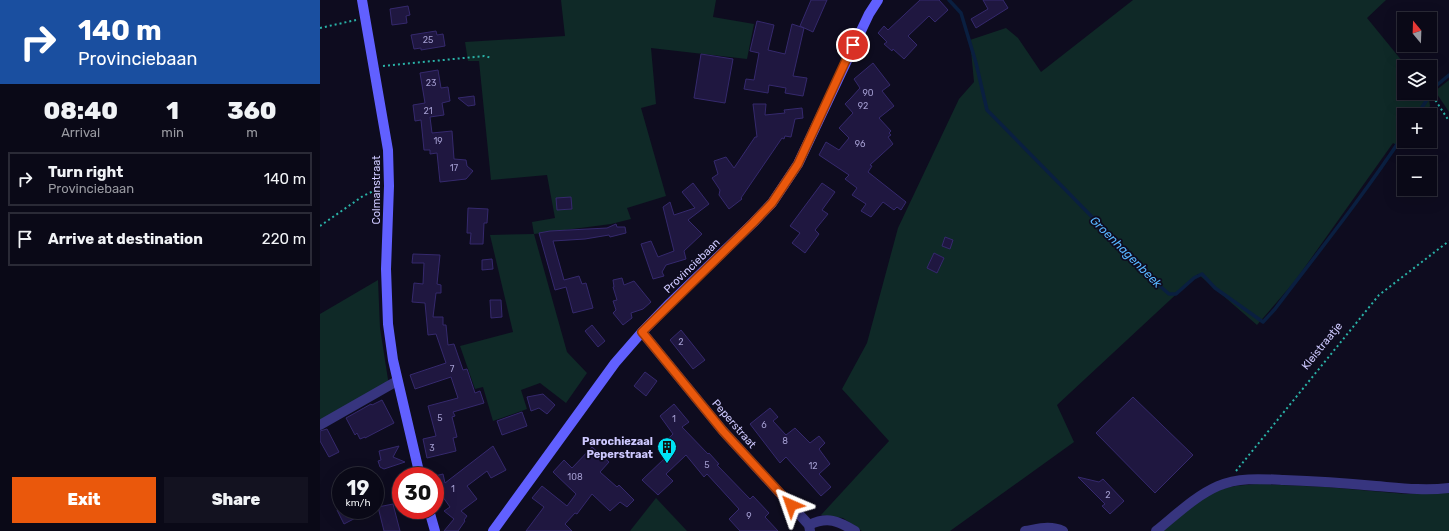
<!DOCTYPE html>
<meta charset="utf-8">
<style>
body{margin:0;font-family:Rubik,sans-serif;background:#131220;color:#f1f3f6;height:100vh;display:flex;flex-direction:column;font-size:15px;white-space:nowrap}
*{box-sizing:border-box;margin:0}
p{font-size:13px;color:#999aa1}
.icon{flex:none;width:22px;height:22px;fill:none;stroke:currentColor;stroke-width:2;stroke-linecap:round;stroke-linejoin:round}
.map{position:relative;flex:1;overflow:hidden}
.details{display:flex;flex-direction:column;background:#0a0917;width:320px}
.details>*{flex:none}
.banner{background:#1a4fa0;color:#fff;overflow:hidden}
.needle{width:26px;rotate:341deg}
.buttons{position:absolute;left:1077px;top:12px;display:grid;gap:8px}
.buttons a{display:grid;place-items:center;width:40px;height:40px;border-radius:0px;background:#0a0917;box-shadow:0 4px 16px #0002,0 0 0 1px #2a2a36;font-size:20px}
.speed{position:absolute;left:12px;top:467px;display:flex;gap:8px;font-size:20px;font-weight:700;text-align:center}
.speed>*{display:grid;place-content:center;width:52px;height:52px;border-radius:50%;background:#0a0917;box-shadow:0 4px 16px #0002,0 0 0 1px #2a2a36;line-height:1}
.speed small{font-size:10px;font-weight:400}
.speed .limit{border:6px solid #d22;background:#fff;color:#111}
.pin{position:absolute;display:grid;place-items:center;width:34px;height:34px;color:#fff;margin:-17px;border:2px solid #fff;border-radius:50%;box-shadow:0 1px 4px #0007}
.me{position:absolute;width:44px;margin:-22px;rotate:317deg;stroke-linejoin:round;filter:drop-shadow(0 0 3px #0008)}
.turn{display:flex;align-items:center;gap:14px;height:84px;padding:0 12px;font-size:18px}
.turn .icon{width:52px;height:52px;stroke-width:2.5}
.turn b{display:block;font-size:28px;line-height:34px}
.eta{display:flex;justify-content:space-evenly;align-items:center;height:68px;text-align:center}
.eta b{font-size:24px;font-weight:800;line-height:28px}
.button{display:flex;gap:8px;margin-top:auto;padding:8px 12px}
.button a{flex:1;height:46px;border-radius:0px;background:#ea580c;color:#fff;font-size:16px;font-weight:800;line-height:46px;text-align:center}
.button a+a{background:#131220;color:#f1f3f6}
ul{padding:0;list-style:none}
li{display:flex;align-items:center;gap:12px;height:54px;margin:0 8px 6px;padding:0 4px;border:2px solid #2a2a36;border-radius:0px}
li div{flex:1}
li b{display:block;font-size:15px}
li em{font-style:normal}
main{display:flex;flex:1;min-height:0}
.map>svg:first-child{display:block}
.green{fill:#0f2927}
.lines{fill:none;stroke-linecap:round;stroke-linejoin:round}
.stream{stroke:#0a1f40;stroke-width:3.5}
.building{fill:#1f1740;stroke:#35296d}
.path{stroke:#2ab2a7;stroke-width:2;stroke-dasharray:2 3;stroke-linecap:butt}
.minor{stroke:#37357f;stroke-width:10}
.secondary{stroke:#6160ff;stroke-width:10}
.route-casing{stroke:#983908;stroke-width:10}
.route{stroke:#ea580c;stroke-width:7}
.labels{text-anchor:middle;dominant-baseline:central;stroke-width:3.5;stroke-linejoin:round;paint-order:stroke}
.number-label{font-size:9px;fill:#a29ccf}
.street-label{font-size:11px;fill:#cec9ff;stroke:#0e0c1f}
.poi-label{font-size:11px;font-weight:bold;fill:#cec9ff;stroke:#0e0c1f;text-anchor:end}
.water-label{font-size:12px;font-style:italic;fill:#57b5ff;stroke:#0e0c1f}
</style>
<main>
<section class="details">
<div class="banner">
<div class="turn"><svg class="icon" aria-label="right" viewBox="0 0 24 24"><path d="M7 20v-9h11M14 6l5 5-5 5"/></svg><div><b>140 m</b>Provinciebaan</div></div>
</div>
<div class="eta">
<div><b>08:40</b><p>Arrival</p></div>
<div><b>1</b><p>min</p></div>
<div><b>360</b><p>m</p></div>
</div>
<ul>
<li><svg class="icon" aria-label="right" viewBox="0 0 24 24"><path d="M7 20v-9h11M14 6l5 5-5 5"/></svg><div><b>Turn right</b><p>Provinciebaan</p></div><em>140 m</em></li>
<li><svg class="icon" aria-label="arrive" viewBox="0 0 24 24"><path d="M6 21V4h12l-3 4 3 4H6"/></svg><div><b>Arrive at destination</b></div><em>220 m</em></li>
</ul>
<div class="button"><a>Exit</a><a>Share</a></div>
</section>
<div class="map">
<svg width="1129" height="531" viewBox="0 0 1129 531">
<rect width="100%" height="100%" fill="#0e0c1f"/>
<g class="green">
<path d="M241 0H396L393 17 434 24 427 59 331 48 336 104 321 108 346 196 307 208 311 219 291 224 214 234 247 352 267 373 246 403 220 383 201 390 207 409 173 421 163 387 155 389 140 346 193 332 170 235 214 234 212 222 235 218 227 175 171 180 159 61H148L145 42 245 36Z"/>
<path d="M813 0H1066L1047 18 1087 67H1084V93H1108L1110 106 1104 115H1084V141H1088L1083 149 1073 143 975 281 937 325 878 274 737 405 754 442 630 531H542L523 518 501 515 569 441 522 389 547 343 578 228 639 99 654 82 650 40 686 28 698 38 721 72Z"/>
<path d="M1129 80V112L1115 91Z"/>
<path d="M58 280 60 328 69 386 0 421V314Z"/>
<path d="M940 484 1006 487 1086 494 1129 493V531H843C859 518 875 501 895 492 909 485 925 485 940 484Z"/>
<path d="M336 498 367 531H310Z"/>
</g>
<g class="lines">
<g class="stream">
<path d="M629 0 641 13 656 63 667 110 841 287 849 294H856L874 278 882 274 895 288 943 322 955 309C999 251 1044 195 1084 134"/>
<path d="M1111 94 1117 85 1129 75"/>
<path d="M1097 115 1110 95"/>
</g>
</g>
<g class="building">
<path d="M491 0H507L493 32 480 26Z"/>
<path d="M600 0H619L628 10 615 22 609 16 588 36 597 45 584 59 573 49 572 51 564 44 567 42 558 33 564 26 568 30Z"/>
<path d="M663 0H683L688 8 656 28 651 19 668 9Z"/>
<path d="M88 6 90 15 86 16 87 23 72 25 70 9Z"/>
<path d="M437 21 454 25 448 50 465 54 472 24 484 28 473 76 487 78 483 96 465 93 466 88 449 85 448 93 424 89 426 79 434 80 439 53 430 51Z"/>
<path d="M116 31 117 35 123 34 125 46 101 50V48L94 49 91 35Z"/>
<path d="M381 54 413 59 405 103 374 98Z"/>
<path d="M553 63 570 85 562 91 574 106 559 118 571 131 569 133 571 135 568 137 573 144 550 165 552 166 548 172 586 202 581 210 577 207 574 210 563 202 551 217 541 211 546 204 532 195 537 188 525 179 529 175 499 155 506 142 519 150 529 138 519 128 533 113 525 104 531 98 540 88 534 79Z"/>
<path d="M118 70 121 88 128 87 130 101 122 103 124 115 110 117 112 133 132 131 134 159 146 160 147 166 153 171 146 179 120 182 117 153 110 154V150H104L101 120 95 121 93 105 105 103 100 73Z"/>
<path d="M154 96 155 105 148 106 138 98Z"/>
<path d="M433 104H446L445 115 465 113 464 110 482 108 483 118 475 119 471 137 465 136 464 139 462 138 421 198 422 199 409 209 399 195 400 190 392 178 398 174 394 161 406 157 414 168 435 137H437Z"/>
<path d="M373 183 389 204 368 220 382 234 364 251 366 259 346 265 342 272 344 276 333 279 321 244 331 241 338 257 354 251 343 207 350 202 354 215 375 208 362 192Z"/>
<path d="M502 183 515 192 502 210 508 214 495 230 499 234 485 253 472 243 480 233 470 226Z"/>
<path d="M251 197 252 209 237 210 236 198Z"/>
<path d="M148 208 168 209 167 223H164L163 244H150L151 233H147Z"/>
<path d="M296 224 297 227H305L306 233 290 237 289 235 265 239 233 241 244 280 259 276 262 284 266 283 273 308 253 313 246 287 235 290 219 233 230 231 287 228Z"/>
<path d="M625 237 633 240 630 249 622 246Z"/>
<path d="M614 253 624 258 617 273 607 268Z"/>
<path d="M93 254 120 255 117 284 121 285V293H116L113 317H123V325H126L128 345 134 344 143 370 147 369 155 393 160 391 164 403 133 412 135 416 132 417 137 437 133 438 136 451 107 458 103 439 116 436 108 406 138 398 131 377 95 389 90 375 126 363 116 334 108 335 105 303 92 302 94 283 103 284 104 263H92Z"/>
<path d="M172 259 173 269 162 270V260Z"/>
<path d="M302 278 304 285 314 281 331 302 323 309 311 313 312 318 303 325 293 313 296 310 293 301 297 300 293 287H294L293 280Z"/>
<path d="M170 300H181L182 317 171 318Z"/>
<path d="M272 325 285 341 278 347 265 331Z"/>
<path d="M361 330 385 360 373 369 350 340Z"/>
<path d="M325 372 337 381 326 396 314 386Z"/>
<path d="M223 394 235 405 227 414 219 408 211 411 207 397Z"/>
<path d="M813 397 873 455 835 493 776 433Z"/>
<path d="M62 400 74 423 45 438V437L40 439 37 433 35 435 26 418 51 404 52 405Z"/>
<path d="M354 404 369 422 362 427 388 454 389 453 399 464 397 465 430 499 433 496 449 513 445 517 458 531H420L409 519 419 509 387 474 384 477 366 455 346 474 353 481 338 495 322 480 346 457 338 448 353 434 340 416Z"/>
<path d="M450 408 458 417 453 421 466 435 475 428 490 443 499 436 505 443 499 449 510 464 499 474 511 487 501 496 466 457 460 463 430 424Z"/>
<path d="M202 412 207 426 182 435 177 421Z"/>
<path d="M7 429 19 452 9 457 0 441V431Z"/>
<path d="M79 446 73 457 85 462 64 469 60 467 58 461 61 460 59 451Z"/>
<path d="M173 446 186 470 171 478 167 471 147 486 157 499 141 511 147 516 144 520 145 521 138 531H124L134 519 124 511 130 507 115 486V476L123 474 125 483Z"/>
<path d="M272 447 289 462 280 472 297 487 299 485 314 500 307 507 300 502 290 511 272 494 257 514 255 513 245 524 252 531H206L224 507 212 498 222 486 247 506 256 494 233 472 244 460 252 468Z"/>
<path d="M758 477 779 482 783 479 804 501 790 514 782 506 785 504Z"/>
<path d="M73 504 80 531H64L58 507Z"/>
<path d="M17 510H51L24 524Z"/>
</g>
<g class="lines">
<g class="path">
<path d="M0 28 36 20"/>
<path d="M63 66 164 56 172 58"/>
<path d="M1110 92 1129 121"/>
<path d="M0 226 43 196 60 188"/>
<path d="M916 471 1059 295 1129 241"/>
</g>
<g class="minor">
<path d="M322 332 403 431 489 525 490 531"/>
<path d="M0 425 77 381"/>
<path d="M489 525C508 516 518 521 535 531"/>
<path d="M705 531C718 529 730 525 743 531"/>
<path d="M836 531C856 515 875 496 898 486 919 477 943 479 964 480 995 481 1025 483 1056 486 1080 488 1104 491 1129 488"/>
</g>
<g class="secondary">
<path d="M42 0 68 150 69 186 66 269 68 324 73 360 100 476"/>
<path d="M109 510 115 531"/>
<path d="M173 531 295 363 322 332 350 303 433 223 452 203 478 164 549 14 558 0"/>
</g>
</g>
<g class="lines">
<g class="route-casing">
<path id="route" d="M471 505 403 431 322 332 433 223 452 203 478 164 533 45"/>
</g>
<use href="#route" class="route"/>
</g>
<defs>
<g id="building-pin" transform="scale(1)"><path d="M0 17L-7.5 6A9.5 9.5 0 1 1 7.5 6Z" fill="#00e2f4" stroke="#0e0c1f"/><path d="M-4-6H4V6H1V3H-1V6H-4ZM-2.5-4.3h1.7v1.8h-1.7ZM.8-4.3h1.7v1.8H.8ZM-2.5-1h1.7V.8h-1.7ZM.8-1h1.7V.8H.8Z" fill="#111"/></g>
</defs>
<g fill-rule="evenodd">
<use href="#building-pin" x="347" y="447"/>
</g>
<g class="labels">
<g class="number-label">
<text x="108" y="40">25</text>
<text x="111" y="83">23</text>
<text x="548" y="93">90</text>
<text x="543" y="106">92</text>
<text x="108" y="111">21</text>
<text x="118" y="141">19</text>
<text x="540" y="144">96</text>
<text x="134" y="168">17</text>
<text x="361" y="342">2</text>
<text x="132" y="369">7</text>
<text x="120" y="418">5</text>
<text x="354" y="419">1</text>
<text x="444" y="425">6</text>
<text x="465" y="441">8</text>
<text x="112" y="448">3</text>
<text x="387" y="465">5</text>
<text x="493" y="466">12</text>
<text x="255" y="477">108</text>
<text x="133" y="489">1</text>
<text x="788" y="495">2</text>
<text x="429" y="516">9</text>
</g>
<g class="street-label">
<text transform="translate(56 190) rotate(-90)">Colmanstraat</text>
<text transform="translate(372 266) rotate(-44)">Provinciebaan</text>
<text transform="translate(1002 346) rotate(-51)">Kleistraatje</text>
<text transform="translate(414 424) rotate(49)">Peperstraat</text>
</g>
<g class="poi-label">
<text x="333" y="441">Parochiezaal<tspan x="333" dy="13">Peperstraat</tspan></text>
</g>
<g class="water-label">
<text transform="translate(806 252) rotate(45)">Groenhagenbeek</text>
</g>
</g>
</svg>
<div class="buttons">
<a><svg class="needle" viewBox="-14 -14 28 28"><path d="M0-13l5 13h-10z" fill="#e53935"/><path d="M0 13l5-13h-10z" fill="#999aa1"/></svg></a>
<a><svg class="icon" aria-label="layers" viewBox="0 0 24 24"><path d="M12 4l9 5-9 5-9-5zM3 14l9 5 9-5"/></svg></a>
<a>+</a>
<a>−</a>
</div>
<div class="speed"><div>19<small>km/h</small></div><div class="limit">30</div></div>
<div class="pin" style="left:533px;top:45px;background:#d93025"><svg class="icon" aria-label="arrive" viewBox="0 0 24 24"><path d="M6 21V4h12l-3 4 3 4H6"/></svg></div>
<svg class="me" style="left:471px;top:505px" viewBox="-20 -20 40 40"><path d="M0-17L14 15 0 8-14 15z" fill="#ea580c" stroke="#fff" stroke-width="4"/></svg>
</div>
</main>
